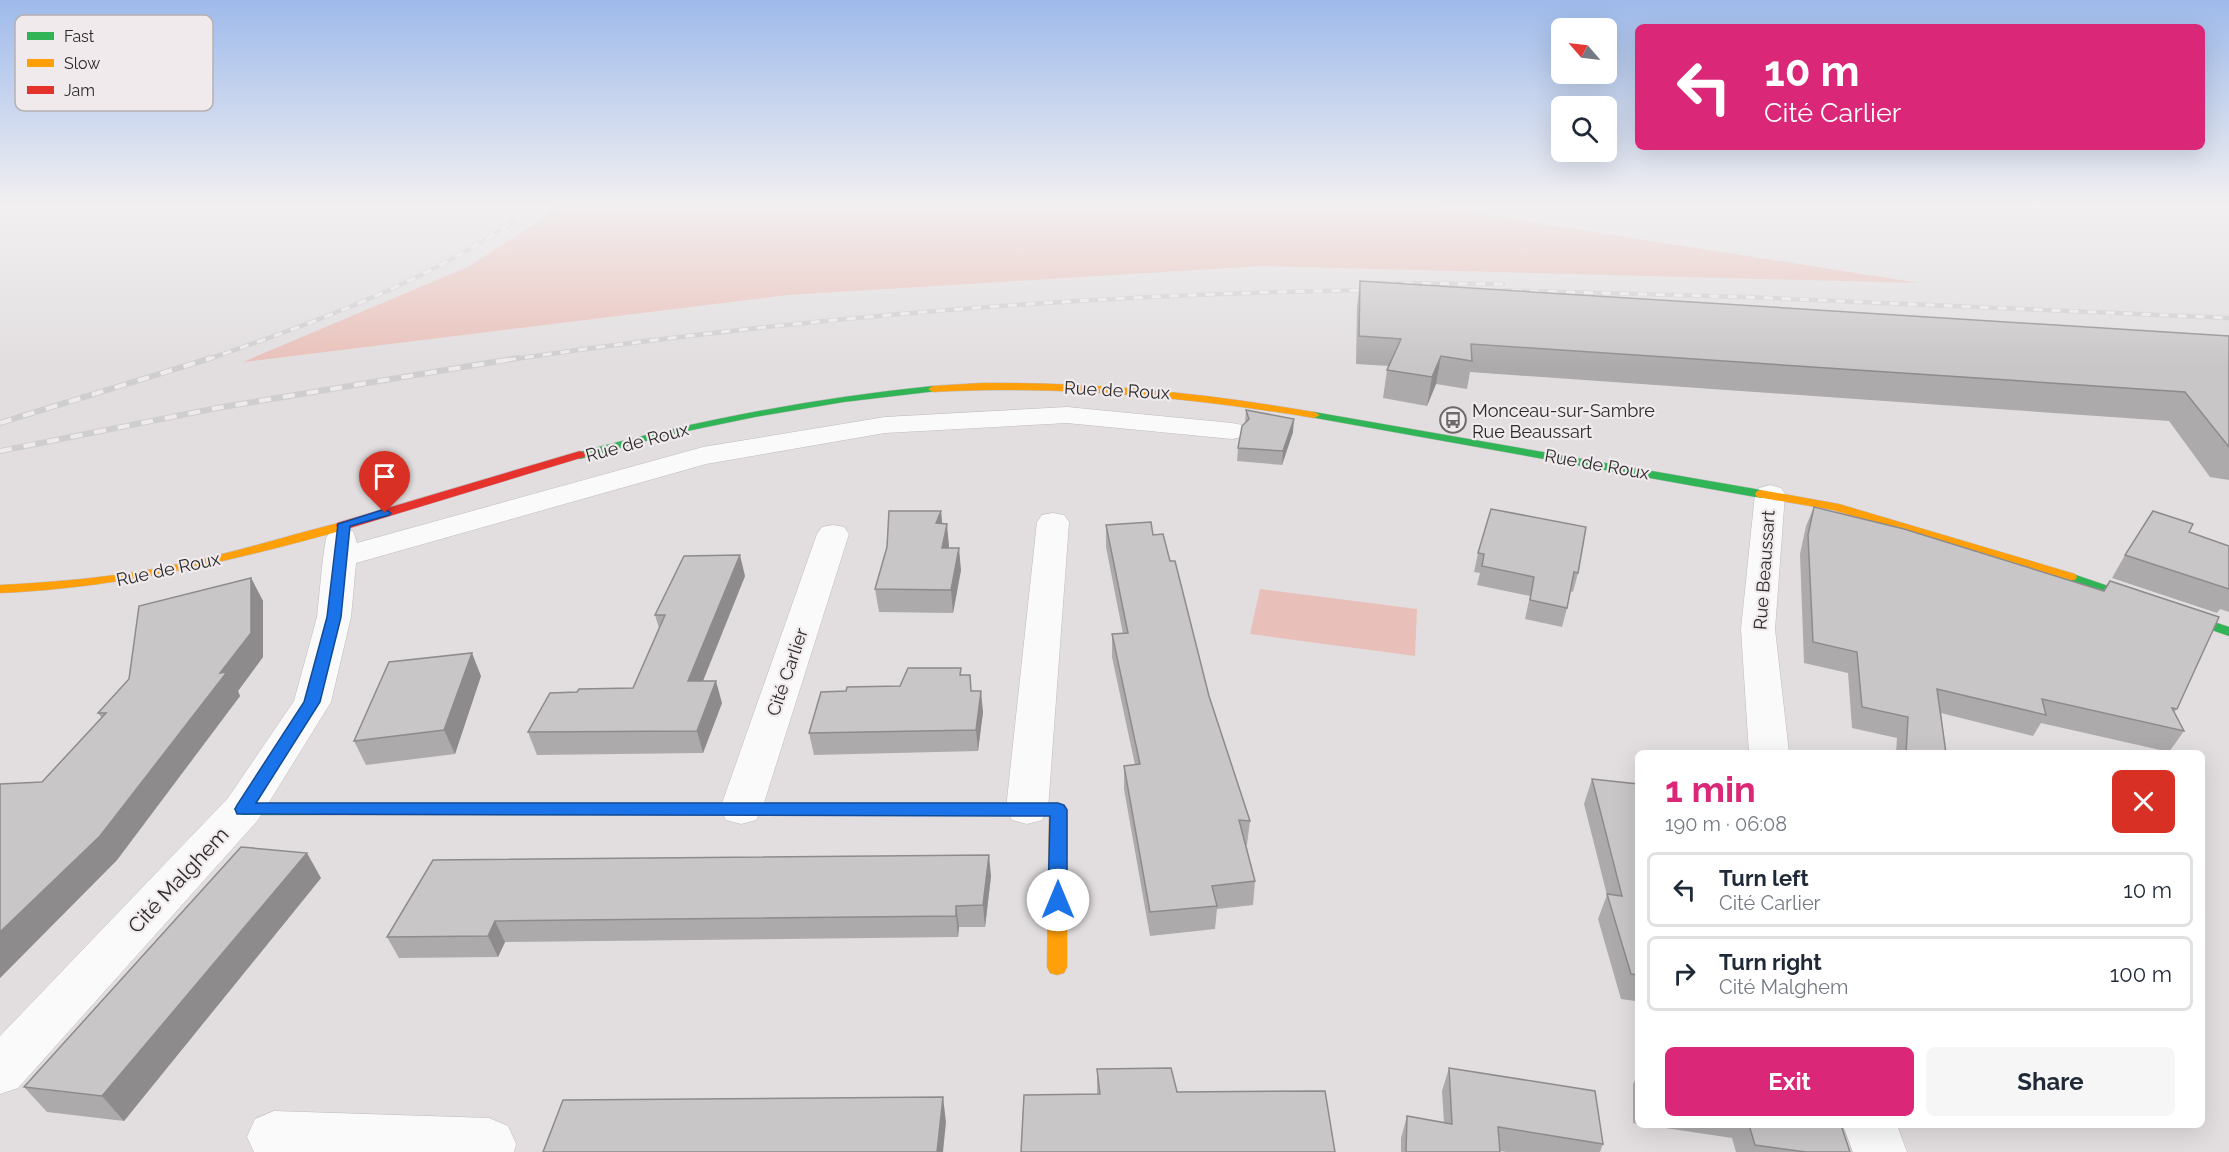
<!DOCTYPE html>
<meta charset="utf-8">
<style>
body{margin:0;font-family:Raleway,sans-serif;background:#f6f6f7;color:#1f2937;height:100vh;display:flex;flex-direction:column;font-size:22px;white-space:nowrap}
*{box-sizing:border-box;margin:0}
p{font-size:20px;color:#747a83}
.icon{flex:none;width:33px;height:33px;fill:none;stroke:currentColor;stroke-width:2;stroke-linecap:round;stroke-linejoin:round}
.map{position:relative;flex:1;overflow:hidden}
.details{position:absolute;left:1635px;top:750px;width:570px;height:378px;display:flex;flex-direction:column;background:#fff;border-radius:9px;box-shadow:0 6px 24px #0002}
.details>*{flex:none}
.guide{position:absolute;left:1635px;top:24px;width:570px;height:126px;border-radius:9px;box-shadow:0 6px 24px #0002;background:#db2777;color:#fff;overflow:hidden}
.needle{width:39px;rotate:298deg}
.fabs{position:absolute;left:1551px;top:18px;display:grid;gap:12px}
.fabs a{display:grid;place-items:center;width:66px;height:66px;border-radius:9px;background:#fff;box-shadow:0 6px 24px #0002;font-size:30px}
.pin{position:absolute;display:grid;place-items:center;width:51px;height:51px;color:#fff;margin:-62px -26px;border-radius:50% 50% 50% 0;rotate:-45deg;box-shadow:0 0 6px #0007}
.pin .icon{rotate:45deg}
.me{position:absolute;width:66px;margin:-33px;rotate:0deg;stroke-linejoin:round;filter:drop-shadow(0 0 4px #0008)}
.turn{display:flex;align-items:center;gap:21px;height:126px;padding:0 30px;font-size:27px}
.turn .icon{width:78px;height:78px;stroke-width:2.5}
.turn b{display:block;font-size:42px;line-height:51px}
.round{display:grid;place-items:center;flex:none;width:63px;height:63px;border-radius:9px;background:#f6f6f7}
.headline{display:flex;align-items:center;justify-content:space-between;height:102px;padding:0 30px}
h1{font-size:36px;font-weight:700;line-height:45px;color:#db2777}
.action{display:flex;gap:12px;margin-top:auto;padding:12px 30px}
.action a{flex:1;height:69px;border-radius:9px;background:#db2777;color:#fff;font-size:24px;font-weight:700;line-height:69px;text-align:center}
.action a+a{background:#f6f6f7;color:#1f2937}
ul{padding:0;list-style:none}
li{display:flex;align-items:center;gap:18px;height:75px;margin:0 12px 9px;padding:0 18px;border:3px solid #e0e1e3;border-radius:9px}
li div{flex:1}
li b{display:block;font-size:22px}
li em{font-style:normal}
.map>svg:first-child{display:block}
.green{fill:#e9c0b9}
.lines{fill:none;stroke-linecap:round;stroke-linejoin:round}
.street-casing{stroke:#bfbcbe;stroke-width:1}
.fast-casing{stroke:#bfbcbe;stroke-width:1}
.slow-casing{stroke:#bfbcbe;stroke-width:1}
.jam-casing{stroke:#bfbcbe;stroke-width:1}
.street{fill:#fbfafa;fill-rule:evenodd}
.fast{fill:#30b455;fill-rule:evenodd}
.slow{fill:#ff9f0a;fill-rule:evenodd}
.jam{fill:#e5322d;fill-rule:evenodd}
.rail-far1-casing{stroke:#cecece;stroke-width:4.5}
.rail-casing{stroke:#cecece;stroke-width:6}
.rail-far1{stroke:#f0eaed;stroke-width:3;stroke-dasharray:9;stroke-linecap:butt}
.rail{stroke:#f0eaed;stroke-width:4;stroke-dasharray:12;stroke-linecap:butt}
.wall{fill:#adaaac}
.shaded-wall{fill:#8d8b8c}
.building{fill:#c9c6c8;stroke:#8d8b8c;stroke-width:1.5}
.route{fill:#1a73e8;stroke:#114b97;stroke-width:1.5}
.labels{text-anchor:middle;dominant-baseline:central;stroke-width:4.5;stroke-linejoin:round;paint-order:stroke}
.street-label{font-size:18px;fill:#2c2a2b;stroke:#f0eaed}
.poi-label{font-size:18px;fill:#2c2a2b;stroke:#f0eaed;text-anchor:start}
.near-street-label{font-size:21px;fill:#2c2a2b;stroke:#f0eaed}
.key{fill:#f0eaed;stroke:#b5b0b3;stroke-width:1.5}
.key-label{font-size:16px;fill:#2c2a2b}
</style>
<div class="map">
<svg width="2229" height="1152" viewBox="0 0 2229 1152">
<rect width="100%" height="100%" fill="#e2dee0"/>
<g class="green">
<path d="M556 205H1423L1919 283 1262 266 788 295 243 362 470 266 546 216Z"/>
<path d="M1260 589 1417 609 1415 656 1250 634Z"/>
</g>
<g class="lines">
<g class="street-casing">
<g id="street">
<path d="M1067 407 1232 423 1242 425 1246 431 1242 437 1232 439 1067 423 885 433 706 464 356 563 351 617 331 702 258 820 18 1088 0 1094V1036L228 798 294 701 317 617 323 558 326 538 331 531 342 529 353 531 357 543 703 447 885 417Z"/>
<path d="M1770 485 1781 488 1785 494 1775 629 1789 753H1749L1741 629 1755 494 1759 488Z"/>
<path d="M1053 513 1064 515 1069 522 1048 809 1042 820 1027 824 1012 820 1006 809 1037 522 1042 515Z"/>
<path d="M833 525 844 527 849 534 762 809 756 820 741 824 726 820 720 809 817 534 822 527Z"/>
<path d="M274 1111 489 1118 508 1126 516 1144 514 1152H254L247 1137 255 1119Z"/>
<path d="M1843 1125H1897L1907 1152H1853Z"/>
</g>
</g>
<g class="fast-casing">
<g id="fast">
<path d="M933 386 937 387V391L844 402 755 417 668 435 580 459 574 455 576 453C694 421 812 398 933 386Z"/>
<path d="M1314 412 1761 490 1767 494 1761 498 1310 417V413Z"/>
<path d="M2070 573 2229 627V636L2065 580 2063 577 2065 574Z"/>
<path d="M243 803H850L856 805 859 809 856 813 850 815H243L237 813 234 809 237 805Z"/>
</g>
</g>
<g class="slow-casing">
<g id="slow">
<path d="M981 383C1094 382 1203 393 1314 412L1320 415 1314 418C1187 397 1062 385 933 392L928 389 933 386Z"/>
<path d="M1761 490 1839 504 2075 574 2077 577 2075 580H2065L1833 510 1757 497 1755 494 1757 491Z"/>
<path d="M342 522 348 526 347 529C232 561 119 588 0 593V585C58 582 116 577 173 565 230 554 286 536 342 522Z"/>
<path d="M850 803H1058L1064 805 1067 809V967L1064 973 1057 975 1050 973 1047 967 1049 815H850L844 813 841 809 844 805Z"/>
</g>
</g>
<g class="jam-casing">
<path id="jam" d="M580 451 584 453 586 455 584 457 347 529 342 530 336 526 337 523Z"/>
</g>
<use href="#street" class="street"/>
<use href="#fast" class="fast"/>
<use href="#slow" class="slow"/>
<use href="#jam" class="jam"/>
<g class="rail-far1-casing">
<g id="rail-far1">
<path d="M1368 283 1503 284"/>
<path d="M1494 290 1746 297 2229 318"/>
<path d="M206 360C319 321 440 278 536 205"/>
<path d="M507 360C795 318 1083 294 1374 290"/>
</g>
</g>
<g class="rail-casing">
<g id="rail">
<path d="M0 423 211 358"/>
<path d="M0 451 217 408 518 358"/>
</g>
</g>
<use href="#rail-far1" class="rail-far1"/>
<use href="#rail" class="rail"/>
</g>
<g class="wall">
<path d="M1360 281 2229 336V480L2210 477 2169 421 1470 372 1467 389 1436 384 1427 406 1383 398 1387 370 1389 366 1356 364 1357 307Z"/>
<path d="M1246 410 1293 432 1282 465 1237 461 1238 448 1245 424Z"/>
<path d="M1814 507 2177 709 2174 712 2184 731 2169 752 2041 723 2033 736 1941 713 1946 753H1896L1897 738 1852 728 1848 673 1804 663 1800 554 1806 526Z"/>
<path d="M941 511 942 524 949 546V548L961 570 953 613 879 612 875 589Z"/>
<path d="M1106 525 1153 535 1209 696 1250 821 1247 845H1246L1255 881 1253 905 1217 909 1215 929 1150 936 1124 789V766L1135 765 1112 657V634H1123L1106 547Z"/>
<path d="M2189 532 2229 546V612L2220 609 2217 613 2112 578 2125 555Z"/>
<path d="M1478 553 1578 573 1573 592 1570 591 1567 608 1562 627 1525 619 1530 596 1477 585 1480 573 1474 572Z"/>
<path d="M745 576 703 681 722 703 703 753 537 755 528 732 577 692 633 688 659 628 655 615Z"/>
<path d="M251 578 263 601V657L238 691 240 696 117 860 0 978V784L42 782 102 718 98 713 129 679Z"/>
<path d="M962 675 983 712 978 751 814 755 809 733 900 686Z"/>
<path d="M481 676 455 754 366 765 354 741Z"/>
<path d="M1592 779 1638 784V1016L1635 1001 1621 999 1598 919 1607 895 1584 804Z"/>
<path d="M433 860 991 876 985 927H959L958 937 505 942 498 957 399 958 387 937Z"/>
<path d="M321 878 124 1121 47 1112 24 1087Z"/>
<path d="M1449 1068 1603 1144 1600 1152H1506L1500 1151V1152H1401V1138L1407 1116 1444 1123 1442 1091Z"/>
<path d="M1097 1069 1177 1092 1097 1094Z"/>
<path d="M1638 1074V1124L1633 1123V1084Z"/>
<path d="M1645 1125H1841L1850 1152H1736L1732 1138Z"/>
</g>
<g class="shaded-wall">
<path d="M1441 356 1436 384 1427 406 1432 377Z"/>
<path d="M1294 419 1293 432 1282 465 1283 451Z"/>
<path d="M941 511 943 533 936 523Z"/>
<path d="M947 524 949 546 944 570 942 548Z"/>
<path d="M959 548 961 570 953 613 951 590Z"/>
<path d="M740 555 745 576 694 703 688 681Z"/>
<path d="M251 578 263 601V657L238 691 240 696 117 860 0 978V932L220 673Z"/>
<path d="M472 653 481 676 455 754 444 730Z"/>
<path d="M716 681 722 703 703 753 697 731Z"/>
<path d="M981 691 983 712 978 751 976 730Z"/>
<path d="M307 853 321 878 124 1121 102 1096Z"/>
<path d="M989 855 991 876 985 927 983 905Z"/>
<path d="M956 906 959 927 958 937 956 916Z"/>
<path d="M495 921 505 942 498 957 488 936Z"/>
<path d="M943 1097 946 1122 943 1152H937Z"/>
</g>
<g class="building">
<path d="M1360 281 2229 336V447L2185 392 1471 344 1472 361 1441 356 1432 377 1387 370 1401 339 1359 336Z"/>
<path d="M1246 410 1294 419 1283 451 1238 448 1242 426 1249 419Z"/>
<path d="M1814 507 1904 529 2104 591 2110 581 2219 617 2177 709 2172 708 2184 731 2042 699 2046 715 1937 689 1946 753H1906L1908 717 1862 707 1857 652 1813 642 1808 535Z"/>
<path d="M1491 509 1586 527 1578 573 1574 572 1567 608 1530 600 1534 577 1482 566 1484 554 1478 553Z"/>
<path d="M889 511H941L936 523 947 524 942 548H959L951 590 875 589 887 547Z"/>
<path d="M2153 511 2193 524 2189 532 2229 546V589L2125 555Z"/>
<path d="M1151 522 1153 535 1163 534 1170 561H1175L1209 696 1250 821 1239 820 1255 881 1212 886 1217 906 1150 912 1124 766 1140 764 1112 634 1128 633 1106 525Z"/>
<path d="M740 555 688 681H716L697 731 528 732 550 693 577 692 579 689 633 688 665 615H655L684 556Z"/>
<path d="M251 578V633L220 673 227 672 100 836 0 932V784L42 782 106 713H98L129 679 139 606Z"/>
<path d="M472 653 444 730 354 741 389 662Z"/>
<path d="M908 668H961L960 675H970L971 691H981L976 730 809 733 821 692 846 691 847 687 900 686Z"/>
<path d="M1592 779 1638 784V975L1631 974 1607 894 1622 896Z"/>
<path d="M241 847 307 853 102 1096 24 1087Z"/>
<path d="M989 855 983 905 956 906V916L495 921 488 936 387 937 433 860Z"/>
<path d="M1171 1068 1177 1092 1325 1091 1335 1152H1021L1024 1095 1100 1094 1097 1069Z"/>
<path d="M1449 1068 1595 1091 1603 1144 1498 1127 1500 1152H1406L1407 1116 1452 1124Z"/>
<path d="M943 1097 937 1152H543L563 1100Z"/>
<path d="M1749 1125H1841L1850 1152H1806L1755 1145Z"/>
</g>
<linearGradient id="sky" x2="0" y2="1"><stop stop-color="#9ebaeb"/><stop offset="0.56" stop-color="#f2f0f1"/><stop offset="1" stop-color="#f2f0f1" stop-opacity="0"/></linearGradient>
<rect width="2229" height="366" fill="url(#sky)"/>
<path class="route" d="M385 509 391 513 389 515 350 526 341 617 320 702 256 803H1058L1064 805 1067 810V900L1064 905 1058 907 1051 905 1048 900 1050 816 237 814 235 809 237 805 304 702 327 617 338 524Z"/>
<defs>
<g id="bus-ring" transform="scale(1.35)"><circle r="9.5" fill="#f0eaed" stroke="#6c696a" stroke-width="1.5"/><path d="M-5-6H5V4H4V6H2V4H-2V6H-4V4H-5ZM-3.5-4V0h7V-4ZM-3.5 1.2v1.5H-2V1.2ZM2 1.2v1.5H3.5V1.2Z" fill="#6c696a"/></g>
</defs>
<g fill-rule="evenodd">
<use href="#bus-ring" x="1453" y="420"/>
</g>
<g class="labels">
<g class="street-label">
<text transform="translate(1117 390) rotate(3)">Rue de Roux</text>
<text transform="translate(637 442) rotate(-15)">Rue de Roux</text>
<text transform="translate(1597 464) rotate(10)">Rue de Roux</text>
<text transform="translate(168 569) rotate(-12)">Rue de Roux</text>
<text transform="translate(1764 570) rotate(-86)">Rue Beaussart</text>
<text transform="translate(787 672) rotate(-71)">Cité Carlier</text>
</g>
<g class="poi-label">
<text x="1472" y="410">Monceau-sur-Sambre<tspan x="1472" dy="21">Rue Beaussart</tspan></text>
</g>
<g class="near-street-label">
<text transform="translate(178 880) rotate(-47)">Cité Malghem</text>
</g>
</g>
<rect x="15" y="15" width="198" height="96" rx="9" class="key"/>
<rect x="27" y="32" width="27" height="8" fill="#30b455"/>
<rect x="27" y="59" width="27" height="8" fill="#ff9f0a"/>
<rect x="27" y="86" width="27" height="8" fill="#e5322d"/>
<g class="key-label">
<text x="64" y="42">Fast</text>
<text x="64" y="69">Slow</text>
<text x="64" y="96">Jam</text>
</g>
</svg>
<div class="fabs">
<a><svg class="needle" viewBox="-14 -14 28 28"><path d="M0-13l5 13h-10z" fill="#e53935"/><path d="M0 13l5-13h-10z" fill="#747a83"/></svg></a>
<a><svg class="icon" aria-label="search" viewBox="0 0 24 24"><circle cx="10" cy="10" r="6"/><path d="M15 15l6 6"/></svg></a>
</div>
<div class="pin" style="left:385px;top:513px;background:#d93025"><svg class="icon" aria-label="arrive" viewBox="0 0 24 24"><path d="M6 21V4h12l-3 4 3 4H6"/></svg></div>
<svg class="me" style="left:1058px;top:900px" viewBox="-20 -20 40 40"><circle r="19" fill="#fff"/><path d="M0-13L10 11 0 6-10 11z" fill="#1a73e8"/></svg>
<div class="guide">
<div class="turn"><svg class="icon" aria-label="left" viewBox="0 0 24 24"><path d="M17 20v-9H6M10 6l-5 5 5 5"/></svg><div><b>10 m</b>Cité Carlier</div></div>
</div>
<section class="details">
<div class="headline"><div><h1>1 min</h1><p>190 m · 06:08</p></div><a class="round" style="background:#d93025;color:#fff"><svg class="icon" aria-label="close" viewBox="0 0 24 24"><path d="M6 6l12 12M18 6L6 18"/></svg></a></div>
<ul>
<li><svg class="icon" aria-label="left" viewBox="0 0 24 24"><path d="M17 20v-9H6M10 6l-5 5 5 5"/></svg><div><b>Turn left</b><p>Cité Carlier</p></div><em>10 m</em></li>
<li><svg class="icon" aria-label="right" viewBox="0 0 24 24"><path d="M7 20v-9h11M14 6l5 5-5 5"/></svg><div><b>Turn right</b><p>Cité Malghem</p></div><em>100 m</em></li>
</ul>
<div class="action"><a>Exit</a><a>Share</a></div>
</section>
</div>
